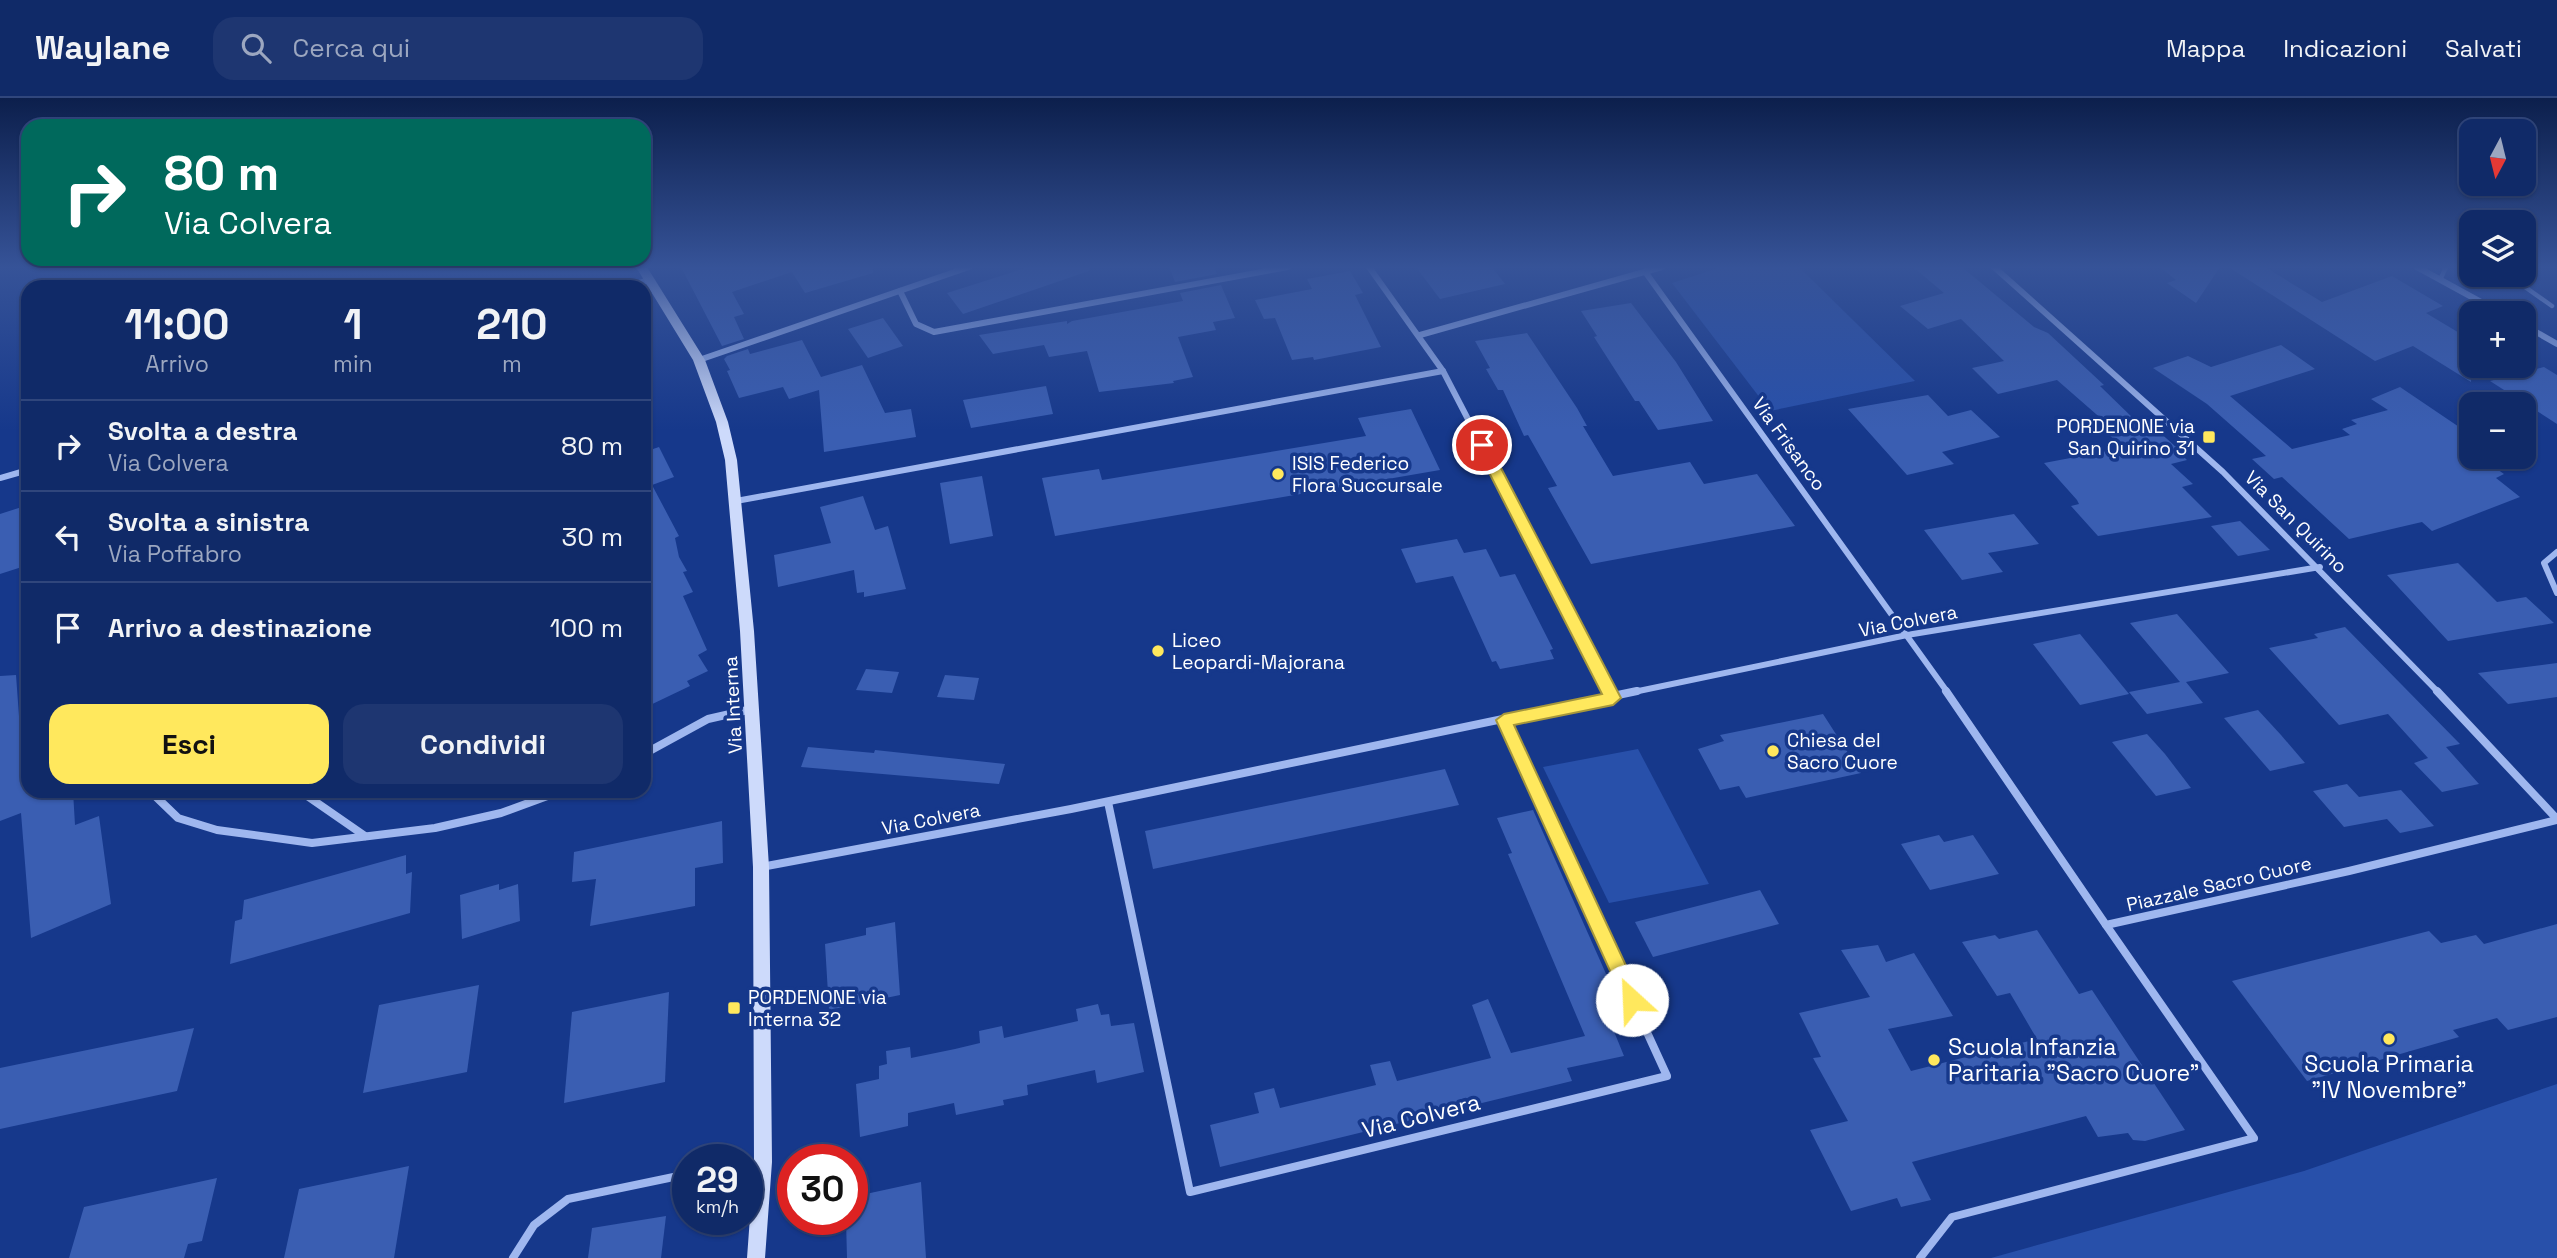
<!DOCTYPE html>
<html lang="it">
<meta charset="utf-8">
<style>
body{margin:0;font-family:"Space Grotesk",sans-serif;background:#1e3671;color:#f1f3f6;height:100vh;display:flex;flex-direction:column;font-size:26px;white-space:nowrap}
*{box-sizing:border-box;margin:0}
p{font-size:23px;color:#9ca7c0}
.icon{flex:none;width:38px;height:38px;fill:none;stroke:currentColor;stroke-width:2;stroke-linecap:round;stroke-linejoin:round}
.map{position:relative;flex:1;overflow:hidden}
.side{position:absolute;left:21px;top:182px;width:630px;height:518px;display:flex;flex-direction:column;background:#102a68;border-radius:21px;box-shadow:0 2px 5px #0004,0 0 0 2px #30467c}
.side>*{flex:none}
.guide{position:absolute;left:21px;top:21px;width:630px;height:147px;border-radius:21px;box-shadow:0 2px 5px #0004,0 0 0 2px #30467c;background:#00695c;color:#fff;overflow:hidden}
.needle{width:46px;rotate:187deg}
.tools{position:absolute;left:2459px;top:21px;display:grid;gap:14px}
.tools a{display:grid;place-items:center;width:77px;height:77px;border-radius:14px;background:#102a68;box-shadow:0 2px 5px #0004,0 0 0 2px #30467c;font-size:35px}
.speed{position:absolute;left:672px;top:1046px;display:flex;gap:14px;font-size:35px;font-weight:700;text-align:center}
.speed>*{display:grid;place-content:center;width:91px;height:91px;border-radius:50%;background:#102a68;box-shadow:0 2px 5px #0004,0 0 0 2px #30467c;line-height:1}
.speed small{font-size:18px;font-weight:400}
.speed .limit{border:10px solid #d22;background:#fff;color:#111}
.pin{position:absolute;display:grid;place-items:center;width:60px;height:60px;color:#fff;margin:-30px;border:4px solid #fff;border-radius:50%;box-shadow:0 2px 7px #0007}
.me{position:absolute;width:77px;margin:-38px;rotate:335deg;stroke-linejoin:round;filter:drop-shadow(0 0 5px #0008)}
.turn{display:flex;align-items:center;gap:24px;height:147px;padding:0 28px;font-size:32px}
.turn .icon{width:91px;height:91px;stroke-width:2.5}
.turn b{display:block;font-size:49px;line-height:60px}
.eta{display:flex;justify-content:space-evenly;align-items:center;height:119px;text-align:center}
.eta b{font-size:42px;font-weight:700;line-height:49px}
.action{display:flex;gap:14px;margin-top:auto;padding:14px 28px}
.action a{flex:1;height:80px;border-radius:21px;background:#ffe85d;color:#111;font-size:28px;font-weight:700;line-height:80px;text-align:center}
.action a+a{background:#1e3671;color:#f1f3f6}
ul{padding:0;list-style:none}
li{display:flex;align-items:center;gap:21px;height:91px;padding:0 28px;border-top:2px solid #30467c}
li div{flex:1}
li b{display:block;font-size:26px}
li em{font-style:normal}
header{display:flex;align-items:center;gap:42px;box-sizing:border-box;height:98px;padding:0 35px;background:#102a68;border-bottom:2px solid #30467c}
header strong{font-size:33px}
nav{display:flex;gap:38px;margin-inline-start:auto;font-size:24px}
.search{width:490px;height:63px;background:#1e3671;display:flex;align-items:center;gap:18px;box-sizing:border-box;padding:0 24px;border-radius:21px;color:#9ca7c0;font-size:26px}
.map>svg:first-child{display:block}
.green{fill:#2850aa}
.building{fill:#3a5eb2}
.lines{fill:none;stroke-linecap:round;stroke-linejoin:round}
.lane{stroke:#9fb7ef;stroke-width:4.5}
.street-far1{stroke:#9fb7ef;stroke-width:6}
.street{stroke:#9fb7ef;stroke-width:8}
.secondary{fill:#cddafb;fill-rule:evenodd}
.route{fill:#ffe85d;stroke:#a6973c;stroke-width:2}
.poi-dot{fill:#ffe85d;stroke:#16388b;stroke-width:2.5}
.labels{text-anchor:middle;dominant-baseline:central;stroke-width:7;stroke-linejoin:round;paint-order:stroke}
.poi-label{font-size:19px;fill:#fff;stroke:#16388b;text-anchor:start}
.street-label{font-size:19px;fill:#fff;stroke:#16388b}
.near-poi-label{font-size:23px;fill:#fff;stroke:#16388b;text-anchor:start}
.near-street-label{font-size:23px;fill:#fff;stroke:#16388b}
</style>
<header>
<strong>Waylane</strong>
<div class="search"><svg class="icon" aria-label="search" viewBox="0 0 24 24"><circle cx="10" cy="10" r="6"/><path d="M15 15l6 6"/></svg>Cerca qui</div>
<nav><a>Mappa</a><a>Indicazioni</a><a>Salvati</a></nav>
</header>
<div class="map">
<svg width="2557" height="1160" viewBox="0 0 2557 1160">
<rect width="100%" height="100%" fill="#16388b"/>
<g class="green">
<path d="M1721 169H1799L1915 283 1770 313 1672 185Z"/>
<path d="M1638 651 1709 786 1609 805 1543 669Z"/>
<path d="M2557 986V1160H1991L2304 1073Z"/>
</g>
<g class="building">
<path d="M681 169H873V175L805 195 792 174 732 194 744 216 734 219 744 241 722 248Z"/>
<path d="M1029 169H1089V173L963 216 947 195Z"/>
<path d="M1169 169H1214L1217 176 1175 184Z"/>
<path d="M1416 169H1492L1505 186 1440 201Z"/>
<path d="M1913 169H1962L2034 229 2048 235 2104 287 2100 288 2137 324 2146 322 2186 358 2184 359 2187 362 2171 366 2193 386 2182 389 2212 419 2098 438 2071 408 2079 406 2077 402 2044 365 2123 350 2104 332 2112 330 2057 282 1998 296 1972 270 2004 263 1961 221 1928 231 1900 208 1944 195Z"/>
<path d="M2160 169H2220L2196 205 2167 185 2176 182Z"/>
<path d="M2265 169 2322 204 2392 178 2443 208 2426 215 2471 242V284L2413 248 2375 263 2230 170Z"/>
<path d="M1350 173 1363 195 1355 197 1381 249 1314 262 1313 259 1292 262 1275 220 1264 221 1255 202 1312 191 1307 181Z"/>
<path d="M1221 187 1235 220 1213 224 1216 232 1178 239 1193 279 1173 283 1174 285 1099 294 1087 253 1049 259 1044 247 993 256 979 237 1067 223V226L1072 223 1183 203 1180 195Z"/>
<path d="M1631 205 1676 264 1713 323 1658 332 1639 303H1635L1594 239 1597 238 1581 213Z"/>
<path d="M883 220 903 248 868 260 848 231Z"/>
<path d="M1527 235 1577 310 1587 328H1583L1613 378 1690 364 1704 386 1757 376 1795 428 1591 466 1548 390 1557 388 1528 337 1524 338 1503 292H1498L1486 271 1490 270 1475 243Z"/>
<path d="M802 242 821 279 862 267 885 315 911 311 916 339 824 354 819 292 789 301 783 289 739 300 727 273 730 272 724 261 727 258 748 251 750 256Z"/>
<path d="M2281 247 2315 271 2230 298 2292 351 2350 337 2342 331 2357 326 2351 322 2388 312 2371 301 2400 289 2471 337V359H2480L2504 376 2496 380 2520 399 2432 433 2422 424 2349 441 2282 379 2274 381 2252 361 2266 358 2207 306 2153 270 2188 258 2211 269Z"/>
<path d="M2544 269 2557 277V326L2490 283Z"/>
<path d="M1046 288 1053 316 971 330 963 302Z"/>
<path d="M1928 297 1948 318 1971 312 2000 339 1942 354 1954 366 1907 377 1848 311Z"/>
<path d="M1411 311 1440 372 1055 438 1042 380 1099 371 1102 382 1366 338 1358 320Z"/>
<path d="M659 349 674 379 652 387 679 438 675 440 679 459 687 473 683 474 693 494 683 498 707 552 698 557 708 573 687 583 690 588 644 610V354Z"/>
<path d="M982 378 993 438 950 446 940 385Z"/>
<path d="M863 398 875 432 888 428 906 491 864 499V494L857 495 854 472 778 489 774 457 831 445 820 409Z"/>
<path d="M28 407V467L0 476V416Z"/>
<path d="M2014 416 2039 446 1988 455 2003 474 1962 482 1924 432Z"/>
<path d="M2240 423 2270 452 2238 458 2211 428Z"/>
<path d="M1457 441 1464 455 1486 451 1500 479 1515 476 1553 551 1550 552 1554 561 1500 571 1496 563 1492 564 1453 478 1416 485 1401 451Z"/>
<path d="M2458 465 2497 504 2526 499 2554 525 2448 543 2387 477Z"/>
<path d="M2177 516 2229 575 2186 584 2203 605 2147 616 2129 594 2180 584 2130 525Z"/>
<path d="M2345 529 2460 646 2446 649 2479 686 2442 694 2414 665 2428 660 2388 616 2339 627 2269 550 2318 540 2314 536Z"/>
<path d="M2080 536 2129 596 2080 607 2033 546Z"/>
<path d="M2557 565V599L2508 606 2478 575Z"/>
<path d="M866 571 899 574 892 595 856 592Z"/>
<path d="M16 577 20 632 28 629V693H73L75 727 99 718 111 806 31 840 21 715 0 723V578Z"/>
<path d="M945 577 979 580 974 602 937 599Z"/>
<path d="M2258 612 2281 637 2305 665 2270 673 2224 620Z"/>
<path d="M1823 616 1861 675 1746 700 1739 688 1720 692 1698 651 1724 643 1720 637Z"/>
<path d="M2147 636 2165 656 2191 690 2156 698 2112 644Z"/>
<path d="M808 649 874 655 875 652 1005 666 999 686 801 669Z"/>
<path d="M1445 671 1459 707 1153 771 1145 733Z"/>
<path d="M2347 686 2359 699 2401 692 2434 728 2400 735 2387 721 2344 729 2313 693Z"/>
<path d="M1533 712 1615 896 1600 899 1624 958 1567 970 1572 983 1220 1069 1210 1027 1259 1015 1254 995 1274 990 1280 1010 1376 987 1370 967 1390 963 1397 983 1491 960 1472 907 1488 901 1511 955 1585 938 1508 756 1512 755 1497 720Z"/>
<path d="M722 723 723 765 695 770V808L590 828 596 781 572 784 574 754Z"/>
<path d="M1939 737 1944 744 1973 737 1999 776 1930 792 1901 746Z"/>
<path d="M406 757V776L412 774 410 815 230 866 235 823 242 821 244 802Z"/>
<path d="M499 786V792L518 786 520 823 462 841 460 797Z"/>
<path d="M1760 792 1779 826 1653 859 1635 824Z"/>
<path d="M895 824 900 897 829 912 825 846 866 837V830Z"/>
<path d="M2557 826V919L2508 932 2497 920 2453 932 2459 939 2307 983 2232 883 2429 833 2441 845 2476 837 2484 846Z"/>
<path d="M2037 832 2079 896 2092 892 2185 1032 2145 1043 2133 1042 2128 1035 2098 1039 2086 1018 1912 1064 1931 1102 1901 1109 1897 1100 1851 1113 1810 1032 1848 1023 1813 960 1821 959 1799 915 1870 899 1841 852 1878 847 1886 864 1914 855 1953 918 1888 931 1911 973 2037 941 2010 895 1997 898 1962 844 1995 837 1999 841Z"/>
<path d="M479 887 467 974 363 995 379 907Z"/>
<path d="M669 894 665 984 564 1005 572 914Z"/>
<path d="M1098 906 1101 917 1109 916 1111 928 1134 925 1144 974 1097 985 1095 972 1027 987 1028 997 1003 1002 1004 1007 956 1017 954 1005 908 1015V1028L860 1039 856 986 879 981V968L887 966 886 953 910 949 911 960 955 951 980 945 979 933 1002 928 1004 940 1078 923 1076 911Z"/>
<path d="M194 930 177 993 0 1031V970Z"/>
<path d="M409 1068 394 1160H284L299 1091Z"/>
<path d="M217 1080 202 1143 188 1146 184 1160H69L84 1109Z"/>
<path d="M921 1084 926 1160H847L846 1122H852V1099Z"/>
<path d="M666 1118 661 1160H588L592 1130Z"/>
</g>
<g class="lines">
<g class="lane">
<path d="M2508 177 2552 208"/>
<path d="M2440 182 2446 169"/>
</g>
<g class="street-far1">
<path d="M1369 169 1443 273 1610 595"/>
<path d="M1994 169 2223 374 2439 595"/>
<path d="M2417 169 2501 215"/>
<path d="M1646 175 1948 595"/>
<path d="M624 189 650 182"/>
<path d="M900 193 916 226 934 234 1288 169"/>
<path d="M2524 227 2557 246"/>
<path d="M1420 237 1662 169"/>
<path d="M699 262 969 169"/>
<path d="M0 380 28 372"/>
<path d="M736 403 1443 273"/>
<path d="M2557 454 2544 465 2557 495"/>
<path d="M1629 595 1907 537 2320 469"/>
</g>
<g class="street">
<path d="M1609 593 1613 600"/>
<path d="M1946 593 2106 827 2349 773 2557 722"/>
<path d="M2437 593 2557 721"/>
<path d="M644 656 708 621 752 611"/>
<path d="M150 693 178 720 217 732 312 745 435 730 501 715 561 693"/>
<path d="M300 693 365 738"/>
<path d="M1108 704 1190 1094 1667 978 1504 622"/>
<path d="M761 769 1071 711 1637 593"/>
<path d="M513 1160 534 1127 568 1101 688 1076"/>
<path d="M1920 1160 1952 1119 2254 1040 2106 827"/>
</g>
<path class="secondary" d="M636 169H647L705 262 728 324 737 362 754 533 769 769 772 1064 765 1160H747L754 1064 753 769 740 533 725 362 716 324 693 262Z"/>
</g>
<linearGradient id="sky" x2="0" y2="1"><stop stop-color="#0c1f4c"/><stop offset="0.51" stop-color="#365398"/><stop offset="1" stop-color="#365398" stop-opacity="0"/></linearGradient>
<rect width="2557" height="332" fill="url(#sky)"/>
<path class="route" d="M1482 342 1489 347 1621 600 1613 607 1514 627 1642 902 1639 908 1632 911 1626 908 1496 622 1504 616 1602 596 1475 347Z"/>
<g class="poi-dot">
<rect x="2202" y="332" width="14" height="14" rx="3.5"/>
<circle cx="1278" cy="376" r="7"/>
<circle cx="1158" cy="553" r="7"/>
<circle cx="1773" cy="653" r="7"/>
<rect x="727" y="903" width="14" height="14" rx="3.5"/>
<circle cx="2389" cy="941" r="7"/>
<circle cx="1934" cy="962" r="7"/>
</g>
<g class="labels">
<g class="poi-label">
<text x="2195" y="328" text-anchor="end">PORDENONE via<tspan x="2195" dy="22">San Quirino 31</tspan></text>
<text x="1292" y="365">ISIS Federico<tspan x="1292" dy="22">Flora Succursale</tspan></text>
<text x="1172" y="542">Liceo<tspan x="1172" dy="22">Leopardi-Majorana</tspan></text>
<text x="1787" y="642">Chiesa del<tspan x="1787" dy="22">Sacro Cuore</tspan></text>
<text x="748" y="899">PORDENONE via<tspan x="748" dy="22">Interna 32</tspan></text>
</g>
<g class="street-label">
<text transform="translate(1789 346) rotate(54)">Via Frisanco</text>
<text transform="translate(2296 424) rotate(45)">Via San Quirino</text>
<text transform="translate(1908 523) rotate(-11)">Via Colvera</text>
<text transform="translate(733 607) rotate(-93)">Via Interna</text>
<text transform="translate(931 721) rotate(-11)">Via Colvera</text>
<text transform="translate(2219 786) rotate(-13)">Piazzale Sacro Cuore</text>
</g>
<g class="near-poi-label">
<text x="1948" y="949">Scuola Infanzia<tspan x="1948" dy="26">Paritaria "Sacro Cuore"</tspan></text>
<text x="2389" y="966" text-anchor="middle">Scuola Primaria<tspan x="2389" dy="26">"IV Novembre"</tspan></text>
</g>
<g class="near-street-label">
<text transform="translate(1421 1018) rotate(-14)">Via Colvera</text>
</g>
</g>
</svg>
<div class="tools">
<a><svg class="needle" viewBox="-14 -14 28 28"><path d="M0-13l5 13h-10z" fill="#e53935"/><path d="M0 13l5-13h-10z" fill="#9ca7c0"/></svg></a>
<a><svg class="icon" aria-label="layers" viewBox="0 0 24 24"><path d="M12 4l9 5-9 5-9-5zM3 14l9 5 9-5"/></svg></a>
<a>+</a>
<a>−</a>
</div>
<div class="speed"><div>29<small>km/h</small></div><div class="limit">30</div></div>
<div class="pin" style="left:1482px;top:347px;background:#d93025"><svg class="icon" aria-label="arrive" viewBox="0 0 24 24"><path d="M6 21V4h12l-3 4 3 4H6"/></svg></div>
<svg class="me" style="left:1632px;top:902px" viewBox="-20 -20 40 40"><circle r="19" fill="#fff"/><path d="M0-13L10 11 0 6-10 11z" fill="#ffe85d"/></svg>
<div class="guide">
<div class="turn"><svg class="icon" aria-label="right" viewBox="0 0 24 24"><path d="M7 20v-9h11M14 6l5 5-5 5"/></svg><div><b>80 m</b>Via Colvera</div></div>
</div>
<section class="side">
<div class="eta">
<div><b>11:00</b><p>Arrivo</p></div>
<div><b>1</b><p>min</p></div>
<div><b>210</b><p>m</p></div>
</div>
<ul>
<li><svg class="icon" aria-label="right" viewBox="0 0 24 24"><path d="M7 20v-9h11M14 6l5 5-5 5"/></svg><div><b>Svolta a destra</b><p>Via Colvera</p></div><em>80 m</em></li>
<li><svg class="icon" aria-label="left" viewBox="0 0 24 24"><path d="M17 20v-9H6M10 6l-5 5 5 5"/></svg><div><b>Svolta a sinistra</b><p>Via Poffabro</p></div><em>30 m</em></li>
<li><svg class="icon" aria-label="arrive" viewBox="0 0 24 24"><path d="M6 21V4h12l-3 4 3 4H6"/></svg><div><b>Arrivo a destinazione</b></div><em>100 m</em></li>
</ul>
<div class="action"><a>Esci</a><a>Condividi</a></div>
</section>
</div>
